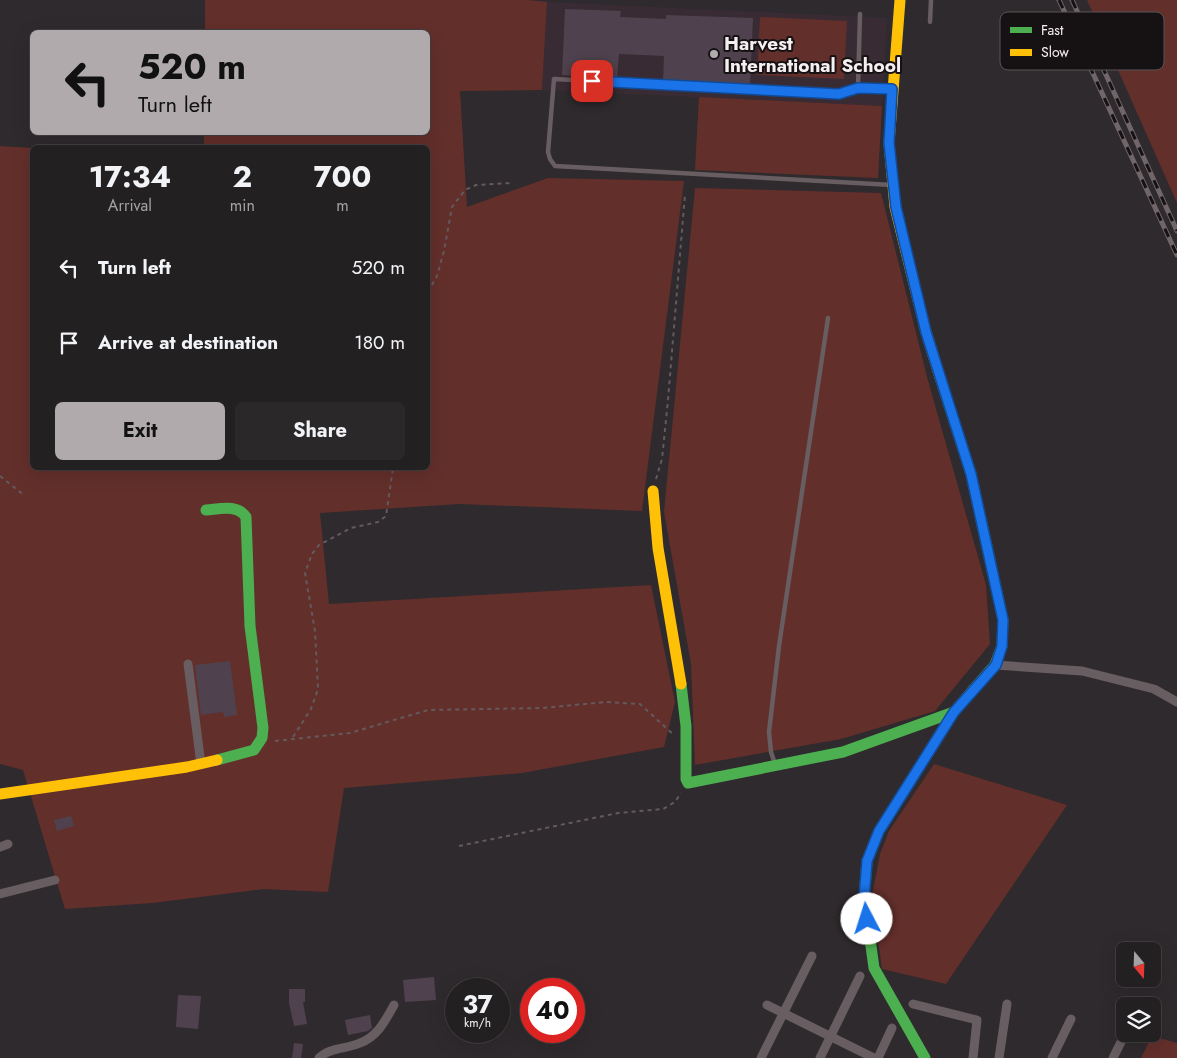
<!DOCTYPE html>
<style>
body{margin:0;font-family:Jost,sans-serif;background:#2b282a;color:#f1f3f6;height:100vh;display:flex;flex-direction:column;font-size:19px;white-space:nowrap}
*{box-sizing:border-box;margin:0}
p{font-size:16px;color:#a3a3a5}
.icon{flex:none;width:28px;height:28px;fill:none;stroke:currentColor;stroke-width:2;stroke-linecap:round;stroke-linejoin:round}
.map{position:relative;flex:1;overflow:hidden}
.details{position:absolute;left:30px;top:145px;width:400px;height:325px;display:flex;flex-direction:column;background:#232022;border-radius:8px;box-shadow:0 5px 20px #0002,0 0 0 1px #403e40}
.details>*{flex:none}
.banner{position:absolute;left:30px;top:30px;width:400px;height:105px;border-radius:8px;box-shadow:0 5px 20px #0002,0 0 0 1px #403e40;background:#b0aaad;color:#111;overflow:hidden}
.needle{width:32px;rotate:161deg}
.buttons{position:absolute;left:1116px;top:942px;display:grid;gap:10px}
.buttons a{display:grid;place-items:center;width:45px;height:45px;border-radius:8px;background:#232022;box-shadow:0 5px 20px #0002,0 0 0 1px #403e40;font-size:25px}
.speed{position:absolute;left:445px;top:978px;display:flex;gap:10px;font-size:25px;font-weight:700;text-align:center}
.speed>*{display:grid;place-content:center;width:65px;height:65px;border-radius:50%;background:#232022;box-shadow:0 5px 20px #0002,0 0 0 1px #403e40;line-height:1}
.speed small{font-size:12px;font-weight:400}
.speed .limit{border:8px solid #d22;background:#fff;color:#111}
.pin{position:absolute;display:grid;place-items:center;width:42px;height:42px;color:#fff;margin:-21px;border-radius:10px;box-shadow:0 2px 8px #0006}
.me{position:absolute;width:55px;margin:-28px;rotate:355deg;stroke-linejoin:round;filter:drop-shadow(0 0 4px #0008)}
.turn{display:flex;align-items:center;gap:18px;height:105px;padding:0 25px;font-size:22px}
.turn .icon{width:65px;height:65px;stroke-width:2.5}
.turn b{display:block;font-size:35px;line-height:42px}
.eta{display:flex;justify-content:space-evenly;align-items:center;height:85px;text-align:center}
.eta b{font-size:30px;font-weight:700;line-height:35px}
.action{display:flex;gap:10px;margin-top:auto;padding:10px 25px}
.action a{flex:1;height:58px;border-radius:8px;background:#b0aaad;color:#111;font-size:20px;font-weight:700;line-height:58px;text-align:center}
.action a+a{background:#2b282a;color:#f1f3f6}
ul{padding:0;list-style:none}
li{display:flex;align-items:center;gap:15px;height:75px;padding:0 25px}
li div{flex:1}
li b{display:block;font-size:19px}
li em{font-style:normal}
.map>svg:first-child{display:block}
.built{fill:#392b33}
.green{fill:#632f2b}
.building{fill:#4f424e}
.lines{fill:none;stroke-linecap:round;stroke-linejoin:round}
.path{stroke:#635a5d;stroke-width:2;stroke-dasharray:4 4;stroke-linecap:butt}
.lane{stroke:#685d60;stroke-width:4.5}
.street{stroke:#685d60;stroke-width:9}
.fast{stroke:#4caf50;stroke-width:11}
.slow{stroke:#ffc107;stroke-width:11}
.rail-casing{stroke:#706669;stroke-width:5}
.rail{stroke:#161214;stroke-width:3;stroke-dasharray:9;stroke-linecap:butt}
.route-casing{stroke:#114b97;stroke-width:12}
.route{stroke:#1a73e8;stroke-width:9}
.poi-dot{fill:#b0aaad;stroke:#161214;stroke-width:2}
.labels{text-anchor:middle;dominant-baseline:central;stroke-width:4;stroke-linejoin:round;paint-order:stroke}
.poi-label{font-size:19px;font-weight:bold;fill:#f6eff2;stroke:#161214;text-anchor:start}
.key{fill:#161214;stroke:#595457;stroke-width:1}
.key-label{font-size:14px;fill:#f6eff2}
</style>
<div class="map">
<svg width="1177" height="1058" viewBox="0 0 1177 1058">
<rect width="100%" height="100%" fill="#2f2a2d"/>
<path class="built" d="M547 2 887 18 882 106 542 90Z"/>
<g class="green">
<path d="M205 0H528L547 2 542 90 460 91 467 207 548 178 684 181 642 511 459 504 320 513 329 604 651 585 675 702 664 747 522 773 344 788 328 892 263 889 152 903 65 909 23 770 0 764V146L32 148V468H428V148L204 147V133L428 132V32H205Z"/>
<path d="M1087 0H1177V203Z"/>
<path d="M760 17 847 21 844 79 757 75Z"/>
<path d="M699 97 882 106 878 178 695 170Z"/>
<path d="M695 188 881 193 927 377 986 585 990 644 935 711 841 739 695 765 691 664 664 512Z"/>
<path d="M934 764 1067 805 946 984 882 969 872 895 880 854 889 831Z"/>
<path d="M1152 1036 1177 1043V1058H1141Z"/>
</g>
<g class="building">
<path d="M565 9 621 11 620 17 666 19V15L753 18 750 85 663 81 664 56 619 54 617 78 562 75Z"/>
<path d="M230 661 237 715 224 717 223 712 201 715 195 665Z"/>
<path d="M71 816 74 826 57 831 54 820Z"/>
<path d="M434 977 436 1000 405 1002 403 980Z"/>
<path d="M289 989H305V1002H303L307 1024 294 1026 289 1003Z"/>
<path d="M178 995 201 996 198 1029 176 1027Z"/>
<path d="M370 1015 372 1028 368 1031 348 1035 345 1020Z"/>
<path d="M294 1043 303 1044 301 1058H292Z"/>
</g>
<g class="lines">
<g class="path">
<path d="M428 292 437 276 444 251 452 207 465 190 476 185 512 183"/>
<path d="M0 476 25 496"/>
<path d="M656 479 662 459 668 400 685 194"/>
<path d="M293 737 311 709 318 689 315 631 305 573 312 554 319 545 351 528 378 522 386 516 393 468"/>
<path d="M275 741 350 733 428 710 543 708 606 702 640 704 674 735"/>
<path d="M459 846 618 813 663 809 675 802 681 793"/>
</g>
<g class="lane">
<path d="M930 22 931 0"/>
<path d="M858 87 860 14"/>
<path d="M891 89 858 87 839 94 554 79 548 152 550 159 555 166 573 167 892 185"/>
<path d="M775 764 771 752 769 732 779 646 828 318"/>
</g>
<g class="street">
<path d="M188 664 201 764"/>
<path d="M995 665 1082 671 1154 689 1177 702"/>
<path d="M0 847 8 844"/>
<path d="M0 894 55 880"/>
<path d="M913 1004 977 1020 973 1058"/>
<path d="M767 1005 874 1058"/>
<path d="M319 1058C330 1047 347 1049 360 1043 378 1036 385 1021 394 1005"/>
<path d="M761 1058 812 956"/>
<path d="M820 1058 860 976"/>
<path d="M878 1058 892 1028"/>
<path d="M999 1058 1007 1004"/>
<path d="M1052 1058 1071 1019"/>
<path d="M1113 1058 1125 1034"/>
</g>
<g class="fast">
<path d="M940 377 971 474 1003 620 1002 646 995 665 973 690"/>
<path d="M206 510C220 509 237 504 246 517L250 626 263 728 262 738 254 750 217 760"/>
<path d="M681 684 686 726V779L688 783 843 752 954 712"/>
<path d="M870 939 874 968 925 1058"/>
</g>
<g class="slow">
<path d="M900 0 889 143 895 207 926 332 940 377"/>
<path d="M653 491 658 548 681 684"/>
<path d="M0 794 187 767 217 760"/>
<path d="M870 939 864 899 867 861 879 831 954 712 973 690"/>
</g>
<g class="rail-casing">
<g id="rail">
<path d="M1059 0 1177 255"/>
<path d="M1072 0 1177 231"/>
</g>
</g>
<use href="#rail" class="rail"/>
</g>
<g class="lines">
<g class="route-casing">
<path id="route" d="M592 81 839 94 858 88 892 89 889 143 896 207 926 332 971 474 1003 620 1002 646 996 665 954 712 879 831 867 861 864 899 867 919"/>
</g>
<use href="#route" class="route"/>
</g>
<circle class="poi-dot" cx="714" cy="54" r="5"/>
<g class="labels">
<g class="poi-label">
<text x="724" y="43">Harvest<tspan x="724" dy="22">International School</tspan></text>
</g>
</g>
<rect x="1000" y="12" width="164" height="58" rx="8" class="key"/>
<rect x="1010" y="27" width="22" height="6" fill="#4caf50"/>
<rect x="1010" y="49" width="22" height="7" fill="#ffc107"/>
<g class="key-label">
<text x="1041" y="35">Fast</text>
<text x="1041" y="57">Slow</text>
</g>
</svg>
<div class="buttons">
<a><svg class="needle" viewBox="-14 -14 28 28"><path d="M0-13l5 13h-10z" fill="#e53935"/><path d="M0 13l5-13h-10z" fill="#a3a3a5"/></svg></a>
<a><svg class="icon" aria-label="layers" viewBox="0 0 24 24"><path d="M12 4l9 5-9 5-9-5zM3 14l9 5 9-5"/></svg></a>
</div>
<div class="speed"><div>37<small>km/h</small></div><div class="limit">40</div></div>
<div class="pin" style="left:592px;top:81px;background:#d93025"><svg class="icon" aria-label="arrive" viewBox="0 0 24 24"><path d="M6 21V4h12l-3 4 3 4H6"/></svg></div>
<svg class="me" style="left:867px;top:919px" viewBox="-20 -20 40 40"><circle r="19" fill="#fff"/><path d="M0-13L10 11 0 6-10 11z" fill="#1a73e8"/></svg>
<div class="banner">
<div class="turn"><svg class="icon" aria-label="left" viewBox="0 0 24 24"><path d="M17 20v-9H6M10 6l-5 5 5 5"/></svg><div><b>520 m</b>Turn left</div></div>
</div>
<section class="details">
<div class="eta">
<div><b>17:34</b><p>Arrival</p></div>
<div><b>2</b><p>min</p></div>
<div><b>700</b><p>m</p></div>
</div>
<ul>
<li><svg class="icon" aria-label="left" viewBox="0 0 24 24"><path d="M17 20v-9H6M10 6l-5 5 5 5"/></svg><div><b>Turn left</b></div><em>520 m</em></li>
<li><svg class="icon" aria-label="arrive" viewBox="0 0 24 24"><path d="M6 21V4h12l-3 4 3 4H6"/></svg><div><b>Arrive at destination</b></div><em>180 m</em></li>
</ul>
<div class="action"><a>Exit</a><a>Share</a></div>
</section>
</div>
